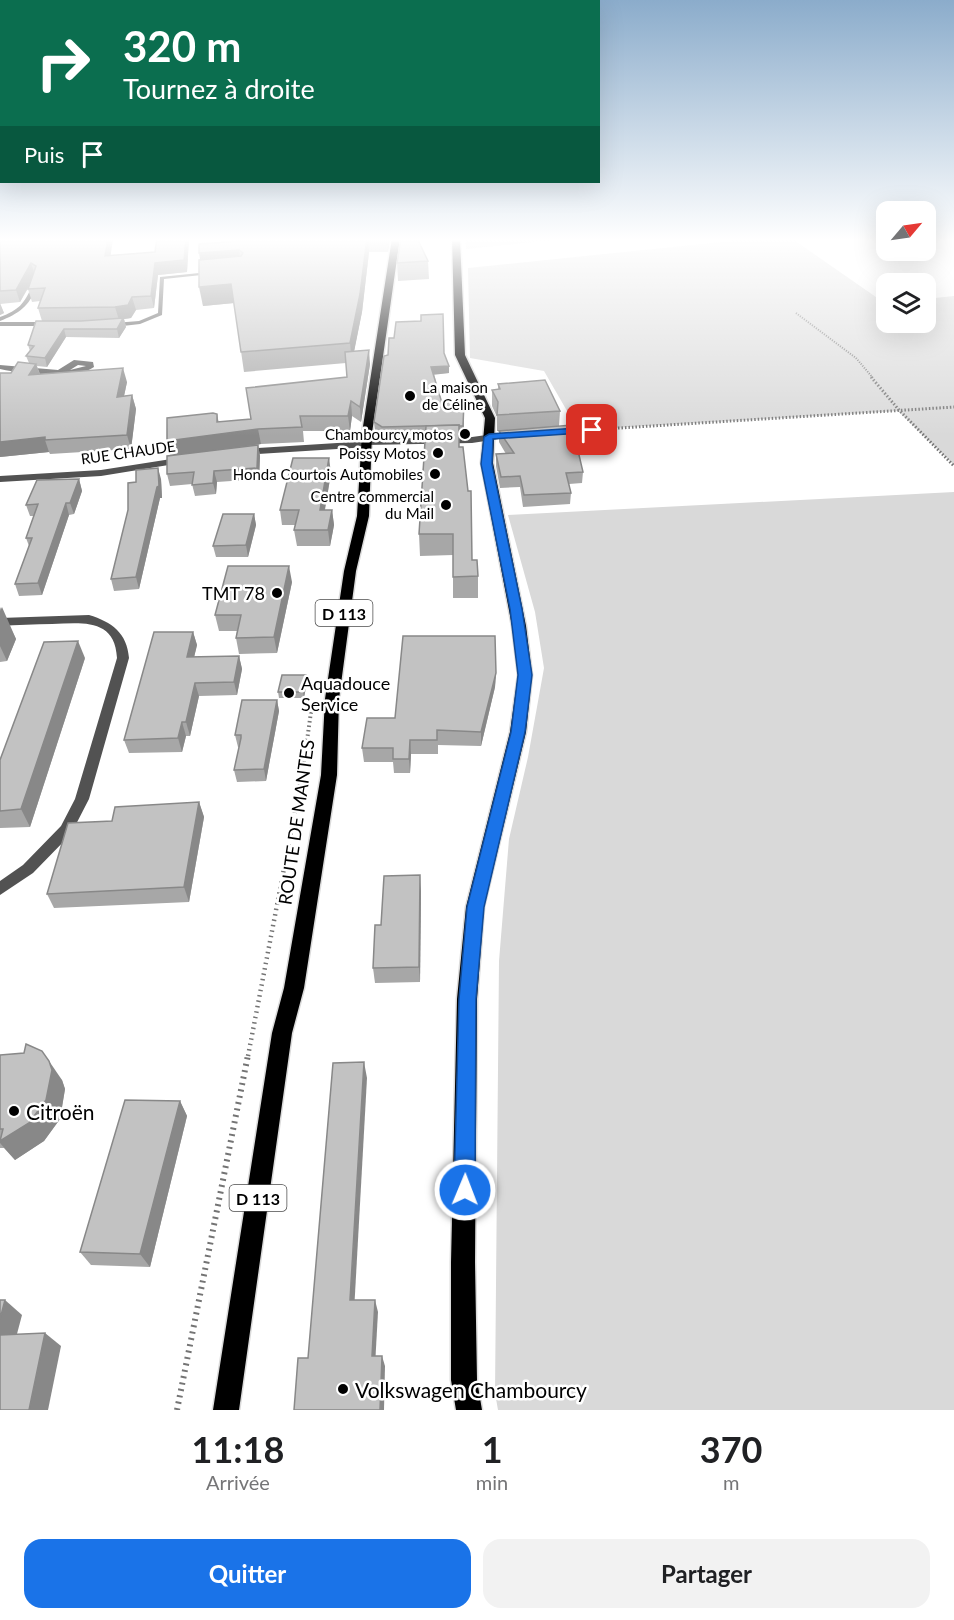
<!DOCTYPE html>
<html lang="fr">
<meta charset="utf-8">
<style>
body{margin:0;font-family:Lato,sans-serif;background:#f2f2f2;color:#202124;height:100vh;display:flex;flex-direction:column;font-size:22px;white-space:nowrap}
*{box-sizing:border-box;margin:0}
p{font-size:20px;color:#757577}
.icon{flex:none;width:33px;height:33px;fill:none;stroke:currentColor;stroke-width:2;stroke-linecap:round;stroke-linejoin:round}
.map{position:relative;height:1410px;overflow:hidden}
.details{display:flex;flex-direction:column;background:#fff;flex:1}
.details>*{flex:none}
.hud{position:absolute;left:0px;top:0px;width:600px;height:183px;box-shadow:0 6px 24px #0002;background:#0b6e4f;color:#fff;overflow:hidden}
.needle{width:39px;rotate:61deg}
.buttons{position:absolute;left:876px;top:201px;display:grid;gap:12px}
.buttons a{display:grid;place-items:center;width:60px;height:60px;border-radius:12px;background:#fff;box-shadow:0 6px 24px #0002;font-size:30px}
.pin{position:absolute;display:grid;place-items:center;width:51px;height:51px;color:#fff;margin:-26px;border-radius:12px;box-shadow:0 3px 9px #0006}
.me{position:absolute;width:66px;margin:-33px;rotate:1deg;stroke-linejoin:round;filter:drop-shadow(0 0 4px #0008)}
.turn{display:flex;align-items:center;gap:21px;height:126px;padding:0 24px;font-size:27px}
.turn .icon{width:78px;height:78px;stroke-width:2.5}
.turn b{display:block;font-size:42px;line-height:51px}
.then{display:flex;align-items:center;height:57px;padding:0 24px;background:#0003;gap:12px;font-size:22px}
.eta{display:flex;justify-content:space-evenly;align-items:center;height:102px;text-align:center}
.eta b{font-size:36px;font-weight:700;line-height:42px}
.action{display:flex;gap:12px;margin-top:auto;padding:12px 24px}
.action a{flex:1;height:69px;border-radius:18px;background:#1a73e8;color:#fff;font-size:24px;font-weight:700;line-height:69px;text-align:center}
.action a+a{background:#f2f2f2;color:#202124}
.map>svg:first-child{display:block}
.green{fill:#d9d9d9}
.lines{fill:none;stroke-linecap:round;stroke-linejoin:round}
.primary-casing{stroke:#dbdbdb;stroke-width:3}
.path-far4{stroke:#747474;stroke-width:2;stroke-dasharray:1 1.5;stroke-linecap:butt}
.path-far3{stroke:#747474;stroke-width:3;stroke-dasharray:1.5 2;stroke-linecap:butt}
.path-far2{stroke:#747474;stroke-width:4;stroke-dasharray:1.5 3;stroke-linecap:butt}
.path-far1{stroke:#747474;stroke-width:4.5;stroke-dasharray:1.5 4;stroke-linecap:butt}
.path{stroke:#747474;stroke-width:6;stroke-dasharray:2 4.5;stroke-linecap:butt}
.lane{fill:#525252;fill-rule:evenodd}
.street{fill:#525252;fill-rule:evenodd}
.primary{fill:#000;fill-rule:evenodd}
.wall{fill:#a7a7a7}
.shaded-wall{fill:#888}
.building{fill:#c2c2c2;stroke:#888;stroke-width:1.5}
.route{fill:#1a73e8;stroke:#114b97;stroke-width:1.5}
.poi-dot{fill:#000;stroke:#fff;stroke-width:2}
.labels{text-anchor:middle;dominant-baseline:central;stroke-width:5;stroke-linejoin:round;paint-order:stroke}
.far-poi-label{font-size:15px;fill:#000;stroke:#fff;text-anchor:end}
.far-street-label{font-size:15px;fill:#000;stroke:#fff}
.shield{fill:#fff;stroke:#4c4c4c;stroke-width:1.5}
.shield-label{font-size:16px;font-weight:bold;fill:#000}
.poi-label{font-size:18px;fill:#000;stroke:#fff;text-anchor:end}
.street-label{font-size:18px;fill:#000;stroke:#fff}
.near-poi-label{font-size:21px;fill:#000;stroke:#fff;text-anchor:start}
</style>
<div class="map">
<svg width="954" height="1410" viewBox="0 0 954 1410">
<rect width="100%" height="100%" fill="#fff"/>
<g class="green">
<path d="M465 238H572L466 249Z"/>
<path d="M761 238H791L886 304V322H926V299L954 296V465L898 411 578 430 544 371 470 358 468 268Z"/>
<path d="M954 492V1410H498L495 1393 499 961 509 839 528 757 544 668 535 612 508 515Z"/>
</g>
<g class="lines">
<g class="primary-casing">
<g id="primary">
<path d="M392 238H400L372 433 369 516 356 571 339 699 337 775 304 988 292 1033 239 1410H213L272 1033 284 988 321 775 325 699 344 571 357 516 362 433Z"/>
<path d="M452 238H460L465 355 495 418 493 463 526 626 532 675 526 732 484 907 477 999 475 1262 477 1380 482 1410H456L451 1380V1262L457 999 466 907 510 732 518 675 512 626 481 463 485 418 455 355Z"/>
</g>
</g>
<path class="path-far4" d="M796 313 856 358 873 378"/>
<g class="path-far3">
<path d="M871 377 899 410 954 466"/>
<path d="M604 429 954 407"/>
</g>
<path class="path-far2" d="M302 776 311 712"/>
<path class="path-far1" d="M248 1056 302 775"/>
<path class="path" d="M177 1410 248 1055"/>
<g class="lane">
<path d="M209 272H211V274L164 279 162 315 140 324 114 327 111 325 114 323 139 321 158 313 160 277Z"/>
<path d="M32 286 36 287C30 306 18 314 0 321V317C19 310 24 304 32 286Z"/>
<path d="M0 322H45L48 324 45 326H0Z"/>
</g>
<g class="street">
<path d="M74 360 93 362 94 367C71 383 26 374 0 369V365L58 370ZM78 365 86 366 70 370Z"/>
<path d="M592 427 595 428V432L559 435 555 432 559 429Z"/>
<path d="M515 431 518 432V436L472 443 366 445 353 448 242 455 238 452 242 449 353 442 366 439 472 437Z"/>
<path d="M184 457 189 460 187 462 101 476 0 482V476L101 470Z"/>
<path d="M89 615C112 622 127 633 129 658L89 799 71 834 33 873 0 895V881L23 865 61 826 75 799 117 658C115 618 82 623 52 624 35 624 17 625 0 626V618Z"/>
</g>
<use href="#primary" class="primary"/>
</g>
<g class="wall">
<path d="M0 238 110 255 155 252 157 238H189L187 272 158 275 154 308 136 310 131 318 124 319 126 327 119 338 66 337 47 367 37 366 40 374 127 382 124 396 132 395 136 409 131 449 50 454 49 452 0 457V373H11L29 363 26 356 30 351 28 345 42 321 38 308 40 301 32 302 28 289 30 285 20 302 0 304 4 313 0 315Z"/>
<path d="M252 238H390L388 252H369L362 312 354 351 370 364 361 422 352 416 350 431H303L304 442 261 444 244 447 258 445 260 456 259 479 217 482 216 494 195 496 192 484 170 486 167 474 170 456 217 414 218 422 251 419 347 377 346 363 244 372 234 303 203 306 199 260 253 240Z"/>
<path d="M400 238H417L428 261 429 279 398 281 397 263 400 244Z"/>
<path d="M444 353 449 373 434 374 442 403 464 401V434H459V447L472 560 478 576V598H453V555L420 556 419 534 425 434H383L375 430 374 422 388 355Z"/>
<path d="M498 384 560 411 559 426 583 472 582 483 569 484 571 493 570 504 523 507 520 487 500 488 496 466V454H506L499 442V431H497V417L492 406V390L498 389Z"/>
<path d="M331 473 325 510H332L334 525 330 546H297L294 530 295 525H282L280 510Z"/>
<path d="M79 479 82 491 74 514 69 515 42 595 19 596 15 584 29 546 26 538 34 516H30L26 505Z"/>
<path d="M161 479 162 498H160L139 589 114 591 111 579Z"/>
<path d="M254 514 256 525 248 557H216L213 546Z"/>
<path d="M292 582 277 653 239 654 236 638 237 631H219L215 615Z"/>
<path d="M0 607 16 639 7 661 0 662Z"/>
<path d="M193 632 197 645 194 657 239 656 242 669 237 695 199 696 190 736H186L182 752 129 753 124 740Z"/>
<path d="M85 658 30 827 0 828V760Z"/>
<path d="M496 673 495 687 481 746 438 745V754H411L410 773H394L393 762H364L362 748 395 718Z"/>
<path d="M306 675 307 681 304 698H279L278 692Z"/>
<path d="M277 700 279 711 266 781 237 782 234 770 239 747H238L235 735Z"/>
<path d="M199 802 204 817 189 902 54 908 47 894 112 821Z"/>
<path d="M421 891 420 982 375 983 373 968 381 925Z"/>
<path d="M0 1055 62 1080 65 1089 60 1119 44 1141 15 1160 4 1148H0Z"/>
<path d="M180 1101 187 1116 150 1267 91 1265 80 1252Z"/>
</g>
<g class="shaded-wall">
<path d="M108 238H113L109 268 105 256Z"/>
<path d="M186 238H189L187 272 158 275 154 308 151 296 155 263Z"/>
<path d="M367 238H368L369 252 362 312 352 362 350 343Z"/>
<path d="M387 238H390L388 252Z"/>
<path d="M239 250 242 268 202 271 199 253Z"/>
<path d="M31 263 35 275 20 302 16 290Z"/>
<path d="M231 284 234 303 203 306 199 287Z"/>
<path d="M132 297 136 310 131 318 124 319 126 327 119 338 117 329 119 320 115 307Z"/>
<path d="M0 303 4 313 0 315Z"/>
<path d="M64 329 66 337 47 367 45 358Z"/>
<path d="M369 350 370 364 361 422 360 407Z"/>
<path d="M36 364 41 378 29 375Z"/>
<path d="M449 366V373L432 375 431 367Z"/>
<path d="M123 368 127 382 121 410 117 397Z"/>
<path d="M132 395 136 409 131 449 127 435Z"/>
<path d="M351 401 352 416 350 431 348 416Z"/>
<path d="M217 414 220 429H258L261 444 170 456 167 441 217 422Z"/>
<path d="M45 437V440L49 452 0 457V442Z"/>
<path d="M258 445 260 456 259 479 257 468Z"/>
<path d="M329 458 331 473 322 525 320 510Z"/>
<path d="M158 468 161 479 162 498H160L139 589 136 577Z"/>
<path d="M214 471 217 482 216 494 213 483Z"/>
<path d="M79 479 82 491 74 514 70 503Z"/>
<path d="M66 503 69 515 42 595 38 583Z"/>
<path d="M332 510 334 525 330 546 328 530Z"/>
<path d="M254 514 256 525 248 557 246 545Z"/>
<path d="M289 566 292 582 277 653 274 637Z"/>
<path d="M2 607 16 639 7 661 0 646V611Z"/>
<path d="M193 632 197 645 191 670 187 657Z"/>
<path d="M78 641 85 658 30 827 21 809Z"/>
<path d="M239 656 242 669 237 695 234 682Z"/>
<path d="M496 673 495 687 481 746V732Z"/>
<path d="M306 675 307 681 304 698 303 692Z"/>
<path d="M195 683 199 696 190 736 186 722Z"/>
<path d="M277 700 279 711 266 781 264 769Z"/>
<path d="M182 722 186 736 182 752 178 738Z"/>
<path d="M410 740 411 754 410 773 409 759Z"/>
<path d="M199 802 204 817 189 902 184 887Z"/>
<path d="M420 875 421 891 420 982 419 967Z"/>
<path d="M49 1061 62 1080 65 1089 60 1119 44 1141 15 1160 0 1143V1141Z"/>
<path d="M364 1062 367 1078 354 1312 350 1300Z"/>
<path d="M180 1101 187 1116 150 1267 140 1254Z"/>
<path d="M5 1300 22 1315 13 1349 0 1339V1319Z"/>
<path d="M375 1300 378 1312 375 1366 372 1356Z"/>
<path d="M45 1333 61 1346 48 1410H29Z"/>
<path d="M382 1356 385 1366 384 1410H380Z"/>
</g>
<g class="building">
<path d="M0 238H108L105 256 155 252 157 238H186L184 260 155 263 151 296 132 297 128 305 115 307 38 308 45 288 28 289 36 266 31 263 16 290 0 291Z"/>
<path d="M252 238H367L360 294 350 343 241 352 231 284 199 287V260L241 256 243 253 239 250 199 253V244L253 240Z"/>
<path d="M401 238H417L428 261 397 263Z"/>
<path d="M443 314 444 353 449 366 431 367 442 403 464 401 463 426H459V425L382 427 374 422 384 356 388 355 389 338H394L396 322 421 321V315Z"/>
<path d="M123 318 117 329H64L45 358 26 356 34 346 28 345 36 321H81Z"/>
<path d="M369 350 360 407 351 401 348 416H300L302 427 258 429 167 441V418L213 413 217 414V422L251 419 246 388 347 377 345 352Z"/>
<path d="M18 362 36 364 29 375 123 368 117 397 132 395 127 435 45 440V437L0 442V373H11Z"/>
<path d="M545 380 560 411 497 415 498 402 492 390 500 389 498 384Z"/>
<path d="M459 425V447H463L468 491H471L472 560H477L478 576 453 577V534H419L426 426Z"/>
<path d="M572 425 583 472 566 473 571 493 524 495 520 476 501 477 496 454 514 453 499 431Z"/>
<path d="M258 445 257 468 214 471 213 483 192 485 194 472 167 474V456Z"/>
<path d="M293 458H329L320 510H332L328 530H294L299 510H280Z"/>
<path d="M158 468 159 486 157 487 136 577 111 579 128 510V483L136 482V470Z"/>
<path d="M79 479 70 503H66L38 583 15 584 32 538H26L38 504 26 505 37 480Z"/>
<path d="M223 514H254L246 545 213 546Z"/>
<path d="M228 566H289L274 637 236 638 241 615H215Z"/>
<path d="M154 632H193L187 657 239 656 234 682 195 683 186 722H182L178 738 124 740Z"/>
<path d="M403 636H495L496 673 481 732 437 730V740H410L409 759H393V748H362L367 718H395Z"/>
<path d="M78 641 21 809 0 811V760L44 642Z"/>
<path d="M282 675H306L303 692H278Z"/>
<path d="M242 700H277L264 769 234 770 241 738V735H235Z"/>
<path d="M199 802 184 887 47 894 68 823 112 821 115 807Z"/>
<path d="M420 875 419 967 373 968 375 925H381L384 876Z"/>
<path d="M26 1044 42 1051 49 1061 52 1070 46 1100 29 1123 0 1141 3 1129H0V1055L24 1053Z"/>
<path d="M364 1062 350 1300H375L372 1356H382L380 1410H294L298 1358H308L333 1063Z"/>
<path d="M125 1100 180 1101 140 1254 80 1252Z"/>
<path d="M0 1300H5L0 1319Z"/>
<path d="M45 1333 29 1410H0V1335Z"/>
</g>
<linearGradient id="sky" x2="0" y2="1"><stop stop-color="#8baccb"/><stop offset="0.55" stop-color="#fff"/><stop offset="1" stop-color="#fff" stop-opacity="0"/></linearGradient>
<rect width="954" height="436" fill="url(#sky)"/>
<path class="route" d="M592 427 597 430 596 432 493 439 492 464 522 609 532 675 525 732 484 907 476 999 475 1190 472 1197 465 1200 457 1197 454 1190 459 999 467 907 511 732 518 675 510 609 481 464 484 437 489 434Z"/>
<g class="poi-dot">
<circle cx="410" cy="396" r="6"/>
<circle cx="465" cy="434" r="6"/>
<circle cx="438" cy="453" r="6"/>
<circle cx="435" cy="474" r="6"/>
<circle cx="446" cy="505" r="6"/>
<circle cx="277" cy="593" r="6"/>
<circle cx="289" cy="693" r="6"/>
<circle cx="14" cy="1111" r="6"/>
<circle cx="343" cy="1389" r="6"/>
</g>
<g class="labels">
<g class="far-poi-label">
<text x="422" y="387" text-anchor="start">La maison<tspan x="422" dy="17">de Céline</tspan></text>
<text x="453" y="434">Chambourcy motos</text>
<text x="426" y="453">Poissy Motos</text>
<text x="423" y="474">Honda Courtois Automobiles</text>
<text x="434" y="496">Centre commercial<tspan x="434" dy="17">du Mail</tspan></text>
</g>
<g class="far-street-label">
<text transform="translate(128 452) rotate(-8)">RUE CHAUDE</text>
</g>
<g class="shield">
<rect x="315.5" y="600" width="57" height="26" rx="4.5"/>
<rect x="229.5" y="1185" width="57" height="26" rx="4.5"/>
</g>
<g class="shield-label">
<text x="344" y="613">D 113</text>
<text x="258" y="1198">D 113</text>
</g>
<g class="poi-label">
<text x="265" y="593">TMT 78</text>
<text x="301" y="683" text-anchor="start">Aquadouce<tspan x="301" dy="21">Service</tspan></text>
</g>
<g class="street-label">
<text transform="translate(296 822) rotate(-82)">ROUTE DE MANTES</text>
</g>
<g class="near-poi-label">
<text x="26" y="1111">Citroën</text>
<text x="355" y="1389">Volkswagen Chambourcy</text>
</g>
</g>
</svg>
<div class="buttons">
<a><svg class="needle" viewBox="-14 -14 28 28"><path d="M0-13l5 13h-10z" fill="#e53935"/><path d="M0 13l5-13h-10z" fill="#757577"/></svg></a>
<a><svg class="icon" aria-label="layers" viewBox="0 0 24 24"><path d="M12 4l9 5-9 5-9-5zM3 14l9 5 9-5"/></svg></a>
</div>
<div class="pin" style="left:592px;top:430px;background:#d93025"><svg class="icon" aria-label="arrive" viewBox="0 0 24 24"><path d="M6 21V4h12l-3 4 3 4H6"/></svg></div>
<svg class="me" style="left:465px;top:1190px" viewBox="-20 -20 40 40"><circle r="17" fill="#1a73e8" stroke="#fff" stroke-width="3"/><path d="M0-11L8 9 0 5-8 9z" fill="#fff"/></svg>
<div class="hud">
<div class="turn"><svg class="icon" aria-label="right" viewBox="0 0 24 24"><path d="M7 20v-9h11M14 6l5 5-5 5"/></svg><div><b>320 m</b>Tournez à droite</div></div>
<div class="then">Puis<svg class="icon" aria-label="arrive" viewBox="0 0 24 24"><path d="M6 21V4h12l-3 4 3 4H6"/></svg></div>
</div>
</div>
<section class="details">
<div class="eta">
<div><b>11:18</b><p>Arrivée</p></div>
<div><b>1</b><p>min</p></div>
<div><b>370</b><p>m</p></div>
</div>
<div class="action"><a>Quitter</a><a>Partager</a></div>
</section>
